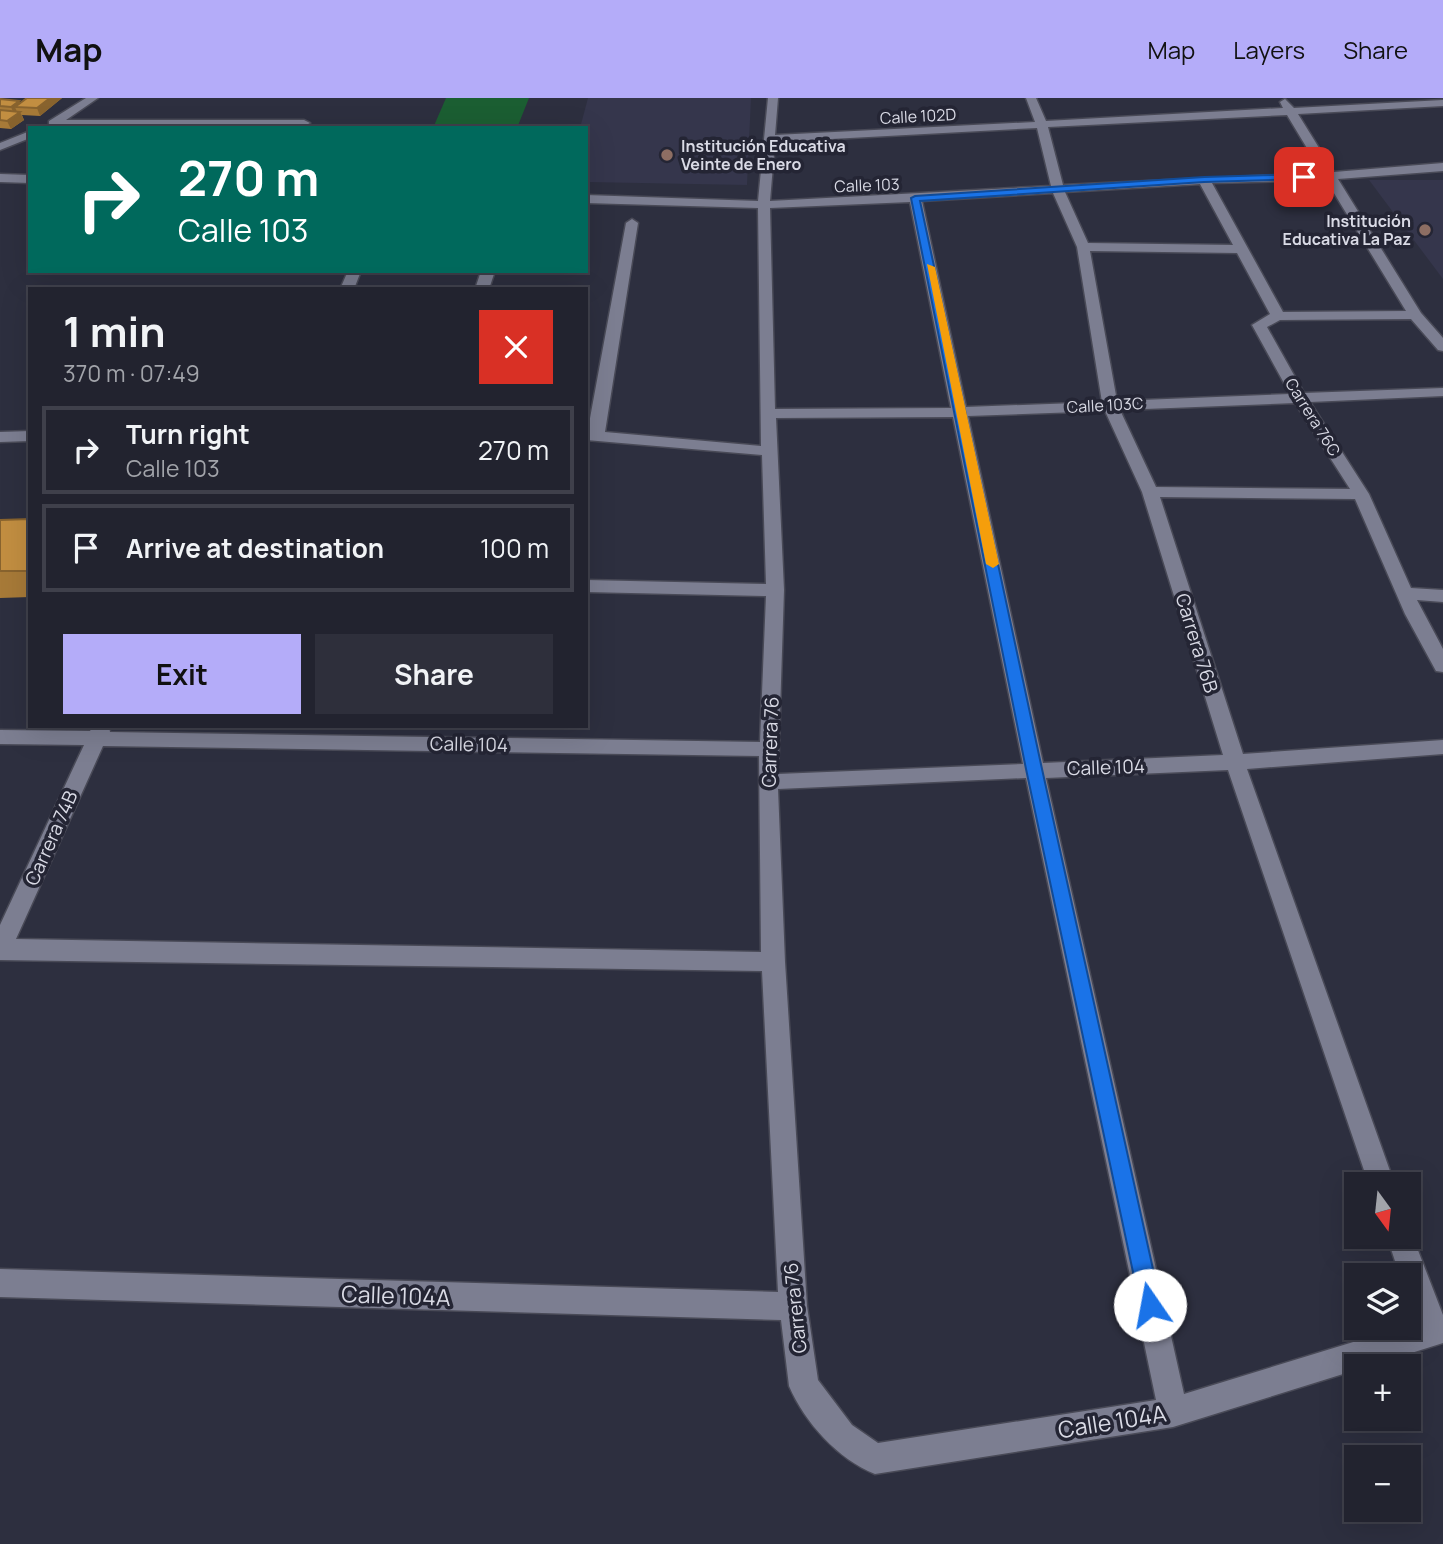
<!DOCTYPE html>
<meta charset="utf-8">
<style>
body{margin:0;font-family:Manrope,sans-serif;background:#2e2f3b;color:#f1f3f6;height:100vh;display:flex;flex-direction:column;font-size:26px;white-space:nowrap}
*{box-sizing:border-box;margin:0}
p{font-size:23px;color:#a2a4aa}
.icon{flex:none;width:38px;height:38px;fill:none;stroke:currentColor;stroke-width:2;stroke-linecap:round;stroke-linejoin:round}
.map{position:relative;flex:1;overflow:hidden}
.details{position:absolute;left:28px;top:189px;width:560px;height:441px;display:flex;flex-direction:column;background:#22232f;border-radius:0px;box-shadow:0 7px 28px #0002,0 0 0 2px #3f404b}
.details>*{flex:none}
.guide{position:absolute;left:28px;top:28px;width:560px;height:147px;border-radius:0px;box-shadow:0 7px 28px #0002,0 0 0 2px #3f404b;background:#00695c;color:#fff;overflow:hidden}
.needle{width:46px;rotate:165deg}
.tools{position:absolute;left:1344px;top:1074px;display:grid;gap:14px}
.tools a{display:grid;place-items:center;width:77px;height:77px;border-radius:0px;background:#22232f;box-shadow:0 7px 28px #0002,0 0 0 2px #3f404b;font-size:35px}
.pin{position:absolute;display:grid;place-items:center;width:60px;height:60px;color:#fff;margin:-30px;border-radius:14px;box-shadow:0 4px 10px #0006}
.me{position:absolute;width:77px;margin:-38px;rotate:348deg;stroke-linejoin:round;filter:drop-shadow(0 0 5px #0008)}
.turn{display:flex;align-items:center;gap:24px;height:147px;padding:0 35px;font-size:32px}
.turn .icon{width:91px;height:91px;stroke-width:2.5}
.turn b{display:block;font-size:49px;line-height:60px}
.round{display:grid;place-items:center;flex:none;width:74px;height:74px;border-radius:0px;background:#2e2f3b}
.head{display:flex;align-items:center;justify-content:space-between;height:119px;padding:0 35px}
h1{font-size:42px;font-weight:700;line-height:52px}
.action{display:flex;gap:14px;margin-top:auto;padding:14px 35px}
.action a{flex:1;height:80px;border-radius:0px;background:#b4acf9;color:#111;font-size:28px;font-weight:700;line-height:80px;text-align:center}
.action a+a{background:#2e2f3b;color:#f1f3f6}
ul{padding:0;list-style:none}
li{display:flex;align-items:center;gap:21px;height:88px;margin:0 14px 10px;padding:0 21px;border:4px solid #3f404b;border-radius:0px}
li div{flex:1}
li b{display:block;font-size:26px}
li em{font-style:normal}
header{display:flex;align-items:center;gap:42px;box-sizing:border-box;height:98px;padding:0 35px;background:#b4acf9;color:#111}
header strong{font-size:33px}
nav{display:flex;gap:38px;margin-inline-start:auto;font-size:24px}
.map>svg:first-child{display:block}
.built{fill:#35364c}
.green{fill:#1b5e32}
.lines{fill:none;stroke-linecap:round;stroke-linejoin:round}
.street-casing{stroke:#494a57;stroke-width:3}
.street{fill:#7c7e91;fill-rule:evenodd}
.wall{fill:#a77a38}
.shaded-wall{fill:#88632e}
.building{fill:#c28e41;stroke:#88632e;stroke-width:2}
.route{fill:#1a73e8;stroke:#114b97;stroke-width:2}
.slow{fill:#f59e0b}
.education-dot{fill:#8d6e63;stroke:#242534;stroke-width:2.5}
.labels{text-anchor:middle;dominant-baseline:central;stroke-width:7;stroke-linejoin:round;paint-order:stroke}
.far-street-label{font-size:16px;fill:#d9dae5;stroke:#242534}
.far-poi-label{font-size:16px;font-weight:bold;fill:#d9dae5;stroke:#242534;text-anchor:start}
.street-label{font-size:19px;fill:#d9dae5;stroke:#242534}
.near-street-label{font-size:23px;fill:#d9dae5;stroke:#242534}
</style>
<header>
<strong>Map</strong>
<nav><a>Map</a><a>Layers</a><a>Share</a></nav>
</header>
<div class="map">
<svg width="1443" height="1446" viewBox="0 0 1443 1446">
<rect width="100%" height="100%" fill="#2d2f3f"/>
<g class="built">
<path d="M588 0H751L747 87 586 84V30H580Z"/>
<path d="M1369 82H1443V181Z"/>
</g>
<path class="green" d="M446 0H529L517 30H433Z"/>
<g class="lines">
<g class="street-casing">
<g id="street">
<path d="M86 0H98L66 22H304L310 25 304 28 49 27V23Z"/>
<path d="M768 0H778L775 37 1035 24 1026 0H1036L1046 23 1283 10 1280 4 1285 1 1294 10 1443 2V8L1298 16 1334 74 1443 65V73L1338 81 1421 215 1443 240V253L1438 252 1411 221 1280 222 1267 229 1304 295 1443 290V298L1310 304 1369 396 1411 490 1443 492V504L1417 502 1443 551V574L1436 573 1405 516 1355 401 1160 399 1243 656 1443 642V656L1247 671 1395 1087H1369L1228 672 1046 680 1184 1296 1399 1230H1409V1227L1416 1225 1409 1204V1178H1400L1387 1139H1409V1129L1443 1217V1245L1367 1269H1356V1272L1173 1329 875 1376C838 1361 805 1325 789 1288L781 1222 0 1199V1171L778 1194 762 873 0 862V827L84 647 0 646V632L90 633 93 628H109L110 634 760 644 766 498 586 494V482L766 486 762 357 586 342 626 125 632 121 638 125 605 334 761 348 758 110 586 105V97L758 103ZM1287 17 1322 75 1063 87 1048 29ZM1037 30 1051 88 770 103 775 44ZM1326 82 1406 213 1283 214 1212 85ZM1200 86 1233 147 1088 145 1065 94ZM1053 95 1077 149 1102 304 966 309 922 103ZM910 104 951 310 775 311 770 110ZM1090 153 1237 155 1270 216 1252 227 1290 296 1117 303ZM1295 305 1350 391 1156 389 1120 312ZM1105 313 1142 394 1223 657 1043 665 968 318ZM953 319 1023 666 778 676 784 492 776 320ZM103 648 759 658 761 854 16 841ZM1026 680 1156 1302 878 1345 852 1327 818 1282 807 1208 785 864 778 691Z"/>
<path d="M30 33V40L0 52V45Z"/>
<path d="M0 76 30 77V85L0 84Z"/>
<path d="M348 173H361L354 191H340Z"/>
<path d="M481 173H495L489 191H475Z"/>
<path d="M30 333V343L0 344V334Z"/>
</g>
</g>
<use href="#street" class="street"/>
</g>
<g class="wall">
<path d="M27 0H62L40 18 22 17 24 22 11 31 0 30V1L19 3 20 5Z"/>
<path d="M30 421V499L0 500V422Z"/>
</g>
<g class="shaded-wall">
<path d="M50 0H62L40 18 37 10Z"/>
<path d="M19 3 22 10 15 9 17 14 14 16 11 9Z"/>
<path d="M20 14 24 22 11 31 7 23Z"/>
</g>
<g class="building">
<path d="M27 0H50L37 10 15 9Z"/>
<path d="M0 1 19 3 11 9 0 8Z"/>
<path d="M0 12 20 14 7 23 0 22Z"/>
<path d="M30 421V473H0V422Z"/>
</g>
<path class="route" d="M1304 76 1309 79 1307 81 1204 84 920 103 1042 671 1161 1207 1158 1214 1150 1217 1143 1214 1140 1207 1026 671 911 100 915 98 1204 79Z"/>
<path class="slow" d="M927 166 935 169 999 466 993 470 986 466Z"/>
<g class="education-dot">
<circle cx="667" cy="57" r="7"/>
<circle cx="1425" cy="132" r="7"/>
</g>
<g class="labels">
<g class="far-street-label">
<text transform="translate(918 18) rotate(-3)">Calle 102D</text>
<text transform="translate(867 87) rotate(-2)">Calle 103</text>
<text transform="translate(1105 307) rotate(-3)">Calle 103C</text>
<text transform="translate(1313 319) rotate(58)">Carrera 76C</text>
</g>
<g class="far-poi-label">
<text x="681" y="48">Institución Educativa<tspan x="681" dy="18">Veinte de Enero</tspan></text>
<text x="1411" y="123" text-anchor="end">Institución<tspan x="1411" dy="18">Educativa La Paz</tspan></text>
</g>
<g class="street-label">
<text transform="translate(1197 545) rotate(73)">Carrera 76B</text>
<text transform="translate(770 644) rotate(-88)">Carrera 76</text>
<text transform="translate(469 646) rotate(1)">Calle 104</text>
<text transform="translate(1106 669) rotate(-2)">Calle 104</text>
<text transform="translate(51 740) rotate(-66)">Carrera 74B</text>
<text transform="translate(795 1210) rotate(-96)">Carrera 76</text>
</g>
<g class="near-street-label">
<text transform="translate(396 1197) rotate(2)">Calle 104A</text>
<text transform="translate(1112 1323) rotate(-9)">Calle 104A</text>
</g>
</g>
</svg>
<div class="tools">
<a><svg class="needle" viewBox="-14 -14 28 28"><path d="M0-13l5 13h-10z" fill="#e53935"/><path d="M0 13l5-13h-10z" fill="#a2a4aa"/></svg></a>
<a><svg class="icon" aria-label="layers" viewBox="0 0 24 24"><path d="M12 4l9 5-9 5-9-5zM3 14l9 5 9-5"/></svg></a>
<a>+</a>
<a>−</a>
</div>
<div class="pin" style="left:1304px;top:79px;background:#d93025"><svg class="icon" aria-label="arrive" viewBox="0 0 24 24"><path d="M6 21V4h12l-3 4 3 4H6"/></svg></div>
<svg class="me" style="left:1150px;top:1207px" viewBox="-20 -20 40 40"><circle r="19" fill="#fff"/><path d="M0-13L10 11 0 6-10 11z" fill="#1a73e8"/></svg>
<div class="guide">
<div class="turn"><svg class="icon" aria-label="right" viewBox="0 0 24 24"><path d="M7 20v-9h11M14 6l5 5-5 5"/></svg><div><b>270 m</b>Calle 103</div></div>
</div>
<section class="details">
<div class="head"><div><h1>1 min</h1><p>370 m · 07:49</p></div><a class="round" style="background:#d93025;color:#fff"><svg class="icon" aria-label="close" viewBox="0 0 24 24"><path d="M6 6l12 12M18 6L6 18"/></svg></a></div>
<ul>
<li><svg class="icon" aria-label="right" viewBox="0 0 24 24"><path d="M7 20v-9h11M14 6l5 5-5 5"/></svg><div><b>Turn right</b><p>Calle 103</p></div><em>270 m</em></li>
<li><svg class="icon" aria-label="arrive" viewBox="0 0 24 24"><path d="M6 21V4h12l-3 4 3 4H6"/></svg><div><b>Arrive at destination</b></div><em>100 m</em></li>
</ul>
<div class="action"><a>Exit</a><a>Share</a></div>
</section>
</div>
